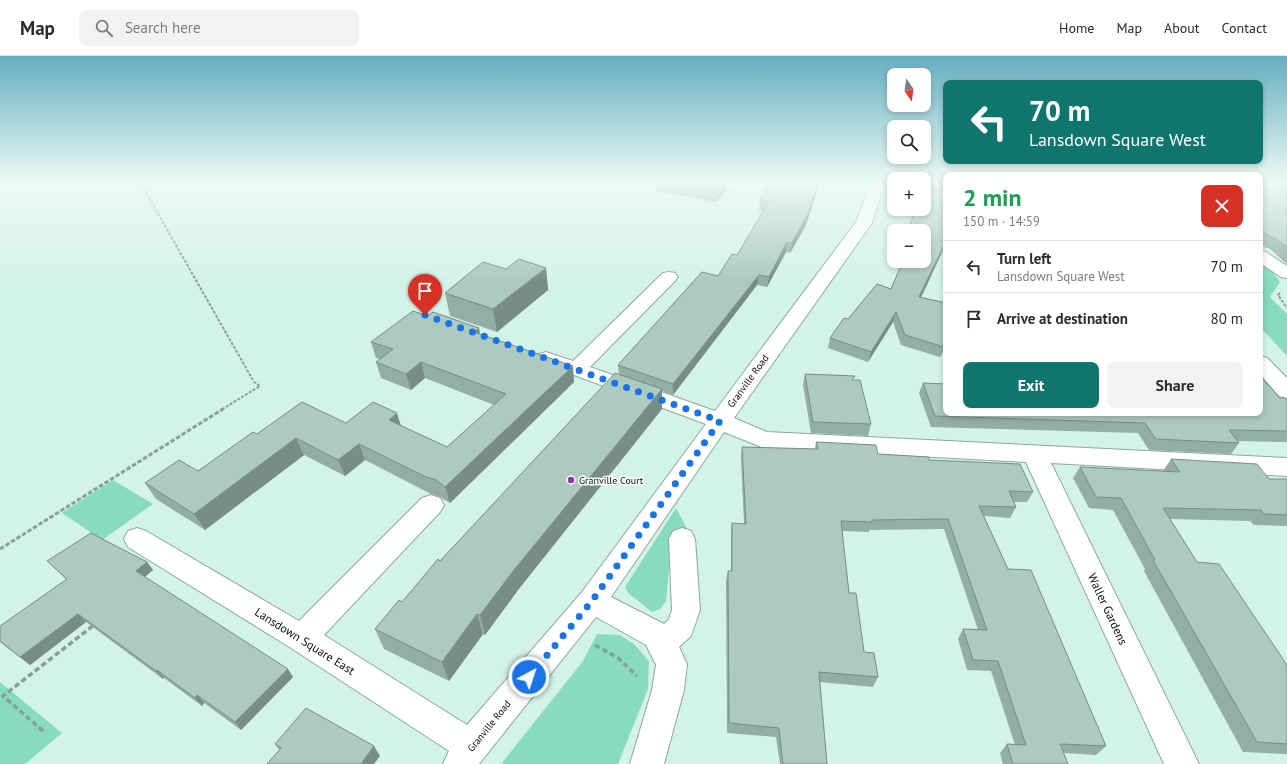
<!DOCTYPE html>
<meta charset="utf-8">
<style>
body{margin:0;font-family:"PT Sans",sans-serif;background:#f2f2f3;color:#2b2b33;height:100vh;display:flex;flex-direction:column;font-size:15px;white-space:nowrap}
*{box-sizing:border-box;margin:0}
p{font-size:13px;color:#7c7c81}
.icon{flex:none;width:22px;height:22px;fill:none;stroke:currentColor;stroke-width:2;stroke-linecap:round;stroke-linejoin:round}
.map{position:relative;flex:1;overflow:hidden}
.sheet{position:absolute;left:943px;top:116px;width:320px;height:244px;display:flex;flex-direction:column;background:#fff;border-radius:8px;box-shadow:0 2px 6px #0003}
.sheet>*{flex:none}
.top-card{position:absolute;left:943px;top:24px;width:320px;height:84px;border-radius:8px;box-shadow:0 2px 6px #0003;background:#0f766e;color:#fff;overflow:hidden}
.needle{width:26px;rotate:167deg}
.buttons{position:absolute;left:887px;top:12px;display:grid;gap:8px}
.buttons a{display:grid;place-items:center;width:44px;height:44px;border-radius:8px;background:#fff;box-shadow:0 2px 6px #0003;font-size:20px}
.pin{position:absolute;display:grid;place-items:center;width:34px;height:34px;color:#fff;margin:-41px -17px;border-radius:50% 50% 50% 0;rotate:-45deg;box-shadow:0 0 4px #0007}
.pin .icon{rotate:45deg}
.me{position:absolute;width:44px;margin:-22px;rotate:40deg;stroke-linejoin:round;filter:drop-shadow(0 0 3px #0008)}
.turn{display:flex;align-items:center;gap:14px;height:84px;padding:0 20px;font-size:18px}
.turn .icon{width:52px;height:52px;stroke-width:2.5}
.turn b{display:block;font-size:28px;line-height:34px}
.round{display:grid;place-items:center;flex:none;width:42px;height:42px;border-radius:8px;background:#f2f2f3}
.summary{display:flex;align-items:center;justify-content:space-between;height:68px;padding:0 20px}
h1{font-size:24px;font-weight:700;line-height:30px;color:#1e9e55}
.button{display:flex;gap:8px;margin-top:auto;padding:8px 20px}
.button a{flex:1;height:46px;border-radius:8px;background:#0f766e;color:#fff;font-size:16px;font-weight:700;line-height:46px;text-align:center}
.button a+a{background:#f2f2f3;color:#2b2b33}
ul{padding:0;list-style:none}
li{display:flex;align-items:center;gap:12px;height:52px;padding:0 20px;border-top:1px solid #e1e1e2}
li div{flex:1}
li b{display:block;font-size:15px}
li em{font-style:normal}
header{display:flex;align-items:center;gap:24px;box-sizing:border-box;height:56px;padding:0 20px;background:#fff;border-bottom:1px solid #e1e1e2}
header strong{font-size:19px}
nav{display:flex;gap:22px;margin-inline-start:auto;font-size:14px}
.search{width:280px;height:36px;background:#f2f2f3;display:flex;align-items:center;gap:10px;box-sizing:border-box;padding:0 14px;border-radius:8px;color:#7c7c81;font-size:15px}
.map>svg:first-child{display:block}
.green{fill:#87dbbf}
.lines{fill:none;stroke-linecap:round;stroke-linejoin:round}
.minor-casing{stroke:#8ba99e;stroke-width:2}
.path-far2{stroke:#88a097;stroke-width:2;stroke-dasharray:3 1.5;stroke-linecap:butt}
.path-far1{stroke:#88a097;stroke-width:3;stroke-dasharray:4.5 2;stroke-linecap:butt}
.path{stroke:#88a097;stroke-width:3.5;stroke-dasharray:5.5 3;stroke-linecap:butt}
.minor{fill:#fff;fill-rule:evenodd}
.wall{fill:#94aea4}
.shaded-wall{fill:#788d86}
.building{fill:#accabf;stroke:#788d86}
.route{stroke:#1a73e8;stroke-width:7;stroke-dasharray:0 12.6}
.poi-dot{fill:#9137a3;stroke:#fff;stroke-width:1.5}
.labels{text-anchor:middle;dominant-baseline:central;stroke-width:3;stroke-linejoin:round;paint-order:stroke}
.street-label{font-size:10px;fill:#06110d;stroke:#fff}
.poi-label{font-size:10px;fill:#06110d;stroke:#fff;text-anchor:start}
.near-street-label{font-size:12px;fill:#06110d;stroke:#fff}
</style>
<header>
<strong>Map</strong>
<div class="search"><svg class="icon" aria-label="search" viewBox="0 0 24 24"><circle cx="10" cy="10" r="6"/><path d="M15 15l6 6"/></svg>Search here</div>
<nav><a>Home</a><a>Map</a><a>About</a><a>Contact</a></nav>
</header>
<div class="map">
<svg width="1287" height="708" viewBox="0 0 1287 708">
<rect width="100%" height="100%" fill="#d4f3e7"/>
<g class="green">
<path d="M1260 208 1273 216 1280 226 1270 241 1287 258V300L1260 271Z"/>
<path d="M113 424 153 448 102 484 62 457Z"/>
<path d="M676 452 691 480H672L666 545 660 553 652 556 628 537 625 531Z"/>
<path d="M597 578 620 579 634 588 649 605 648 633 618 708H501L583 605Z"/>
<path d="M0 626 62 677 25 708H0Z"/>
</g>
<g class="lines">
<g class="minor-casing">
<g id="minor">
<path d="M724 126H740C735 133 729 136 721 134L719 131Z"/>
<path d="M871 126H885L872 167 734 362 767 376 1287 402V420L1051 407 1199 708H1164L1026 406 764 392 724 376 611 541 664 568 669 563 672 554 669 483 673 475 682 472 691 475 695 483 700 554 691 580 679 591 687 608 684 634 664 708H630L652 634 656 609 646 589 596 561 479 708H443L449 695 291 592 128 491 124 483 128 475 137 472 146 475 299 565 422 442 431 439 440 442 444 449 440 456 324 579 467 669 582 536 706 368 539 306 536 302 539 298 546 296 573 305 663 217 669 216 675 217 678 221 675 225 590 311 715 355 856 166Z"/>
<path d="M1260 195 1266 196 1287 210V222L1281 221 1260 207Z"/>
<path d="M1260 300 1267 302 1287 322V342L1279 340 1260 318Z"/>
</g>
</g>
<g class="path-far2">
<path d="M140 126 254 326 260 330 221 354"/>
<path d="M1280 237 1278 239 1287 252"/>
</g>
<path class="path-far1" d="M0 493 223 353"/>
<g class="path">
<path d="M595 589 618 602 637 620"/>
<path d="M43 675 3 640 94 569"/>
</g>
<use href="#minor" class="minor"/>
</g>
<g class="wall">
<path d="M656 126H722L725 127V136L716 146 656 135Z"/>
<path d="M767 126 806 169 790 197 786 196 767 231 757 229 673 339 662 335V353L518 534 485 579 483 578 449 625 384 593 375 573 402 546 440 505 619 318 618 309 718 220 737 199 763 155H759L760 145Z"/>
<path d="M924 126H946V135L925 132 926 134 946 136V188L921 242 946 247V289L940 301 901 289 893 266 868 306 828 292 830 282 844 262 848 263 877 228 891 233 903 205H924V175H905L911 167 912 153H924Z"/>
<path d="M1260 126H1287V208L1269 192H1266L1260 188Z"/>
<path d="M546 212 548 234 497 276 450 260 445 237 506 213Z"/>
<path d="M481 278 574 326 450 447 440 441 431 438 365 404 345 420 304 399 205 474 156 443 145 427 198 415 257 378 346 367 401 370 447 391 494 349 425 322 411 334 381 322 376 306 380 303 376 302 371 286Z"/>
<path d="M805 318 854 324 871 368 868 380 811 377 803 329Z"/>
<path d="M923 327 946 357 1280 342 1287 344V386L1238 385 1239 387 1231 398 1149 394 1138 377 931 371 919 337Z"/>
<path d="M816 386 878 398 929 404 1033 436 1027 446H1013L1016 451 1010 462 984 460 1008 513 1106 690 1096 699 1064 697 1068 708H1003L1000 697 1007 688 1015 689 991 615 967 614 958 583 963 573 978 574 944 473 869 474V476L842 475 849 537 864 596 878 621 873 631 820 626 827 708H780L776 681 727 677 726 525 728 515H731V478L732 467 744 468 741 402 742 391 815 393Z"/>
<path d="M1171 403 1269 423H1287V470L1254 469 1250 465 1170 463 1197 506 1287 609V698L1243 696 1144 515 1145 513 1113 454 1089 452 1073 422 1080 411 1163 415Z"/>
<path d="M47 505 147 506 153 514 145 521 293 621 241 674 204 647 202 650 164 622 163 623 86 566 30 609 0 586V570L67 524Z"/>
<path d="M275 688 380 700 279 694Z"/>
</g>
<g class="shaded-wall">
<path d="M819 126H820L806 169 790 197 792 187Z"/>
<path d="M725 127V136L716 146 717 137Z"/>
<path d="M946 185V188L916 251 919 241Z"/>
<path d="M787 186 786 196 767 231 769 221Z"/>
<path d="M546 212 548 234 497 276 493 253Z"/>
<path d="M759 219 757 229 673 339V328Z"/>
<path d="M896 256 893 266 868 306 871 296Z"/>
<path d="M479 272 482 288 474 276Z"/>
<path d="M946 286V289L940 301Z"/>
<path d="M421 306 425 322 411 334 406 318Z"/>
<path d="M573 310 574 326 450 447 445 431Z"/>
<path d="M662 333V353L518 534 485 579 480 559 514 514Z"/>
<path d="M397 357 402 373 389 364Z"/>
<path d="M296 382 304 399 205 474 194 458Z"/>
<path d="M359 388 365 404 345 420 338 404Z"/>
<path d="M147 506 153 514 142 523 136 515Z"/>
<path d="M78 558 86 566 30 609 20 601Z"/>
<path d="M477 558 483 578 449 625 442 606Z"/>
<path d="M288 613 293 621 241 674 235 666Z"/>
<path d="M157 614 164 622 163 623 156 615Z"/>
<path d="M197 639 204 647 202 650 195 642Z"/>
<path d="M374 690 380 700 374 708H361Z"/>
</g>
<g class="building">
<path d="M659 126H722L725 127 717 137Z"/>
<path d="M767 126H819L807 159 792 187 787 186 769 221 759 219 673 328 618 309 702 216 718 220 732 198 737 199 769 146 760 145Z"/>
<path d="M924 126H925V132L926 134 946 136V185L919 241 946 247V286L944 291 905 279 896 256 871 296 830 282 844 262 848 263 877 228 891 233 903 205H924V175H905L913 163 914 153H924Z"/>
<path d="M1260 126H1287V192L1275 182H1272L1260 173Z"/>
<path d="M519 203 546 212 493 253 445 237 483 206 506 213Z"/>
<path d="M413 255 428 260 433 256 479 272 474 276 573 310 445 431 436 424 426 421 359 388 338 404 296 382 194 458 145 427 179 404 198 415 253 376 257 378 302 346 346 367 373 346 397 357 389 364 447 391 506 338 421 306 406 318 376 306 393 293 371 286Z"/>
<path d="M615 317 662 333 514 514 480 559 477 558 442 606 375 573 399 544 402 546 438 503 440 505Z"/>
<path d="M805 318 855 320 852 324H860L871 368 813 366Z"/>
<path d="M1260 320 1280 342H1285L1287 344V375L1229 374 1239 387 1156 383 1145 367 935 360 923 327 946 328V357H1260Z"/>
<path d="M816 386 876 389 878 398 929 401V404L1020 408 1033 436 1009 435 1016 451 979 450 1008 513 1031 514 1106 690 1060 688 1068 708H1013L1007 688 1026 689 998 605 973 604 963 573 987 574 948 463 872 464V466L841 465 849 537H856L864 596 874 597 878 621 819 616 827 708H783L779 672 729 667 728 515H732V467L746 468 742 391 818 393Z"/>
<path d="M1171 403 1257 408 1269 423H1287V459L1264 458 1261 454 1163 452 1197 506 1219 508 1287 609V688L1257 686 1153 504H1155L1121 442 1096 441 1080 411 1180 416Z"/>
<path d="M91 477 147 506 136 515 288 613 235 666 197 639 195 642 157 614 156 615 78 558 20 601 0 585V570L67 523 47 505Z"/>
<path d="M306 652 374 690 361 708H267L281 692 275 688Z"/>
</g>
<linearGradient id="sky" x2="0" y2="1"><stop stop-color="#65aec1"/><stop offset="0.56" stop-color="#ecfaf4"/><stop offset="1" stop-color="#ecfaf4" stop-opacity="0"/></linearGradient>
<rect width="1287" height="225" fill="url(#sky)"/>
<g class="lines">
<path class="route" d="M425 259 720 365 592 545 529 621"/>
</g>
<circle class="poi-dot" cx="571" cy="424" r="4"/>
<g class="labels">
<g class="street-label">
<text transform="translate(748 325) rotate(-54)">Granville Road</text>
<text transform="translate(489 670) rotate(-51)">Granville Road</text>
</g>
<g class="poi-label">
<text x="579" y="424">Granville Court</text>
</g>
<g class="near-street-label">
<text transform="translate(1108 553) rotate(65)">Waller Gardens</text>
<text transform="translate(305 585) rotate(32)">Lansdown Square East</text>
</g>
</g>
</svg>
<div class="buttons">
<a><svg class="needle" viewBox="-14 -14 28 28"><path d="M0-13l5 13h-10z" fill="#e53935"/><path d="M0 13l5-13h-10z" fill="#7c7c81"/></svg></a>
<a><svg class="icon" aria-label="search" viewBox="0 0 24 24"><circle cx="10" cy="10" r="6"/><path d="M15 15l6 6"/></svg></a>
<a>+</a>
<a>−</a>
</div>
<div class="pin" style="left:425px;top:259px;background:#d93025"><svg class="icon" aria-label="arrive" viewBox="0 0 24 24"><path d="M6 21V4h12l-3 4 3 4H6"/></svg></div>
<svg class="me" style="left:529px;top:621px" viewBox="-20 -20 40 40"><circle r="17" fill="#1a73e8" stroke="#fff" stroke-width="3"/><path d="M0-11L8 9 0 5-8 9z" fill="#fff"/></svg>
<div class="top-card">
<div class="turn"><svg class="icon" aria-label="left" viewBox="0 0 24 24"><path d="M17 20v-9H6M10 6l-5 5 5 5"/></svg><div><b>70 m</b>Lansdown Square West</div></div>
</div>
<section class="sheet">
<div class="summary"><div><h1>2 min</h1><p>150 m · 14:59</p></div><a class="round" style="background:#d93025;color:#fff"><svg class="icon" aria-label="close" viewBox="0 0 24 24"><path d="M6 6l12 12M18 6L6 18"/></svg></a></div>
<ul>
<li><svg class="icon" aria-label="left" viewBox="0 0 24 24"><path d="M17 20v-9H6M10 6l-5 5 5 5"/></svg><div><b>Turn left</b><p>Lansdown Square West</p></div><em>70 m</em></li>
<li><svg class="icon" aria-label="arrive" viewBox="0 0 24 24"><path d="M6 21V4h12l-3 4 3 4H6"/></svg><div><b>Arrive at destination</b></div><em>80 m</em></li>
</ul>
<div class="button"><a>Exit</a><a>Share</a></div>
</section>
</div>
